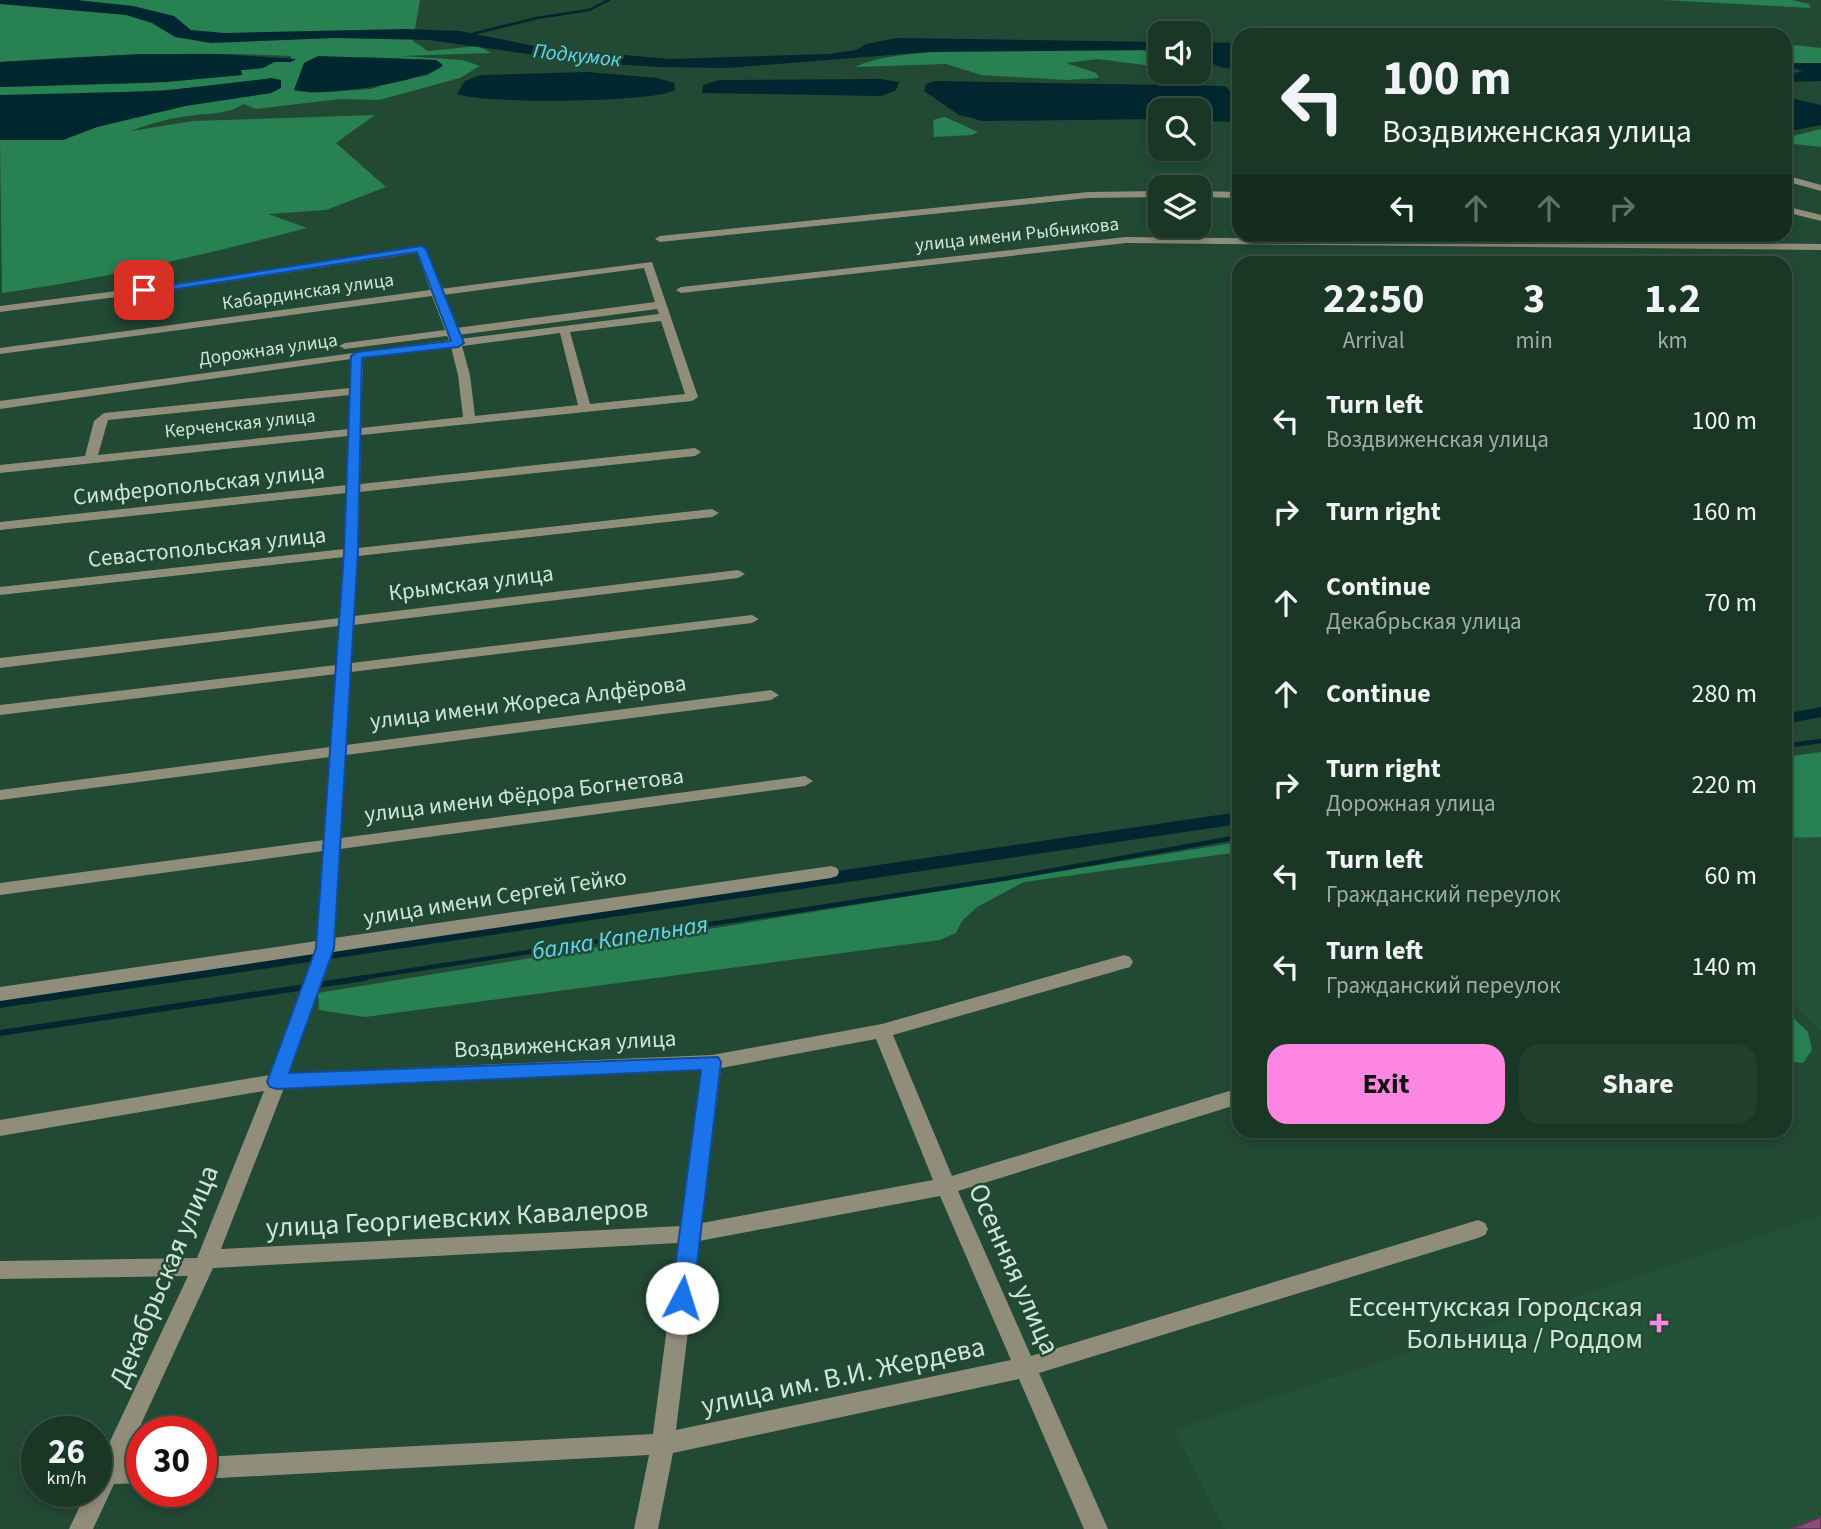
<!DOCTYPE html>
<meta charset="utf-8">
<style>
body{margin:0;font-family:"Source Sans 3",sans-serif;background:#233f2e;color:#f1f3f6;height:100vh;display:flex;flex-direction:column;font-size:26px;white-space:nowrap}
*{box-sizing:border-box;margin:0}
p{font-size:23px;color:#9faca7}
.icon{flex:none;width:38px;height:38px;fill:none;stroke:currentColor;stroke-width:2;stroke-linecap:round;stroke-linejoin:round}
.map{position:relative;flex:1;overflow:hidden}
.drawer{position:absolute;left:1232px;top:256px;width:560px;height:882px;display:flex;flex-direction:column;background:#1a3726;border-radius:21px;box-shadow:0 4px 10px #0003,0 0 0 2px #385143}
.drawer>*{flex:none}
.guide{position:absolute;left:1232px;top:28px;width:560px;height:214px;border-radius:21px;box-shadow:0 4px 10px #0003,0 0 0 2px #385143;background:#1a3726;color:#f1f3f6;overflow:hidden}
.buttons{position:absolute;left:1148px;top:21px;display:grid;gap:14px}
.buttons a{display:grid;place-items:center;width:63px;height:63px;border-radius:14px;background:#1a3726;box-shadow:0 4px 10px #0003,0 0 0 2px #385143;font-size:35px}
.speed{position:absolute;left:21px;top:1416px;display:flex;gap:14px;font-size:35px;font-weight:700;text-align:center}
.speed>*{display:grid;place-content:center;width:91px;height:91px;border-radius:50%;background:#1a3726;box-shadow:0 4px 10px #0003,0 0 0 2px #385143;line-height:1}
.speed small{font-size:18px;font-weight:400}
.speed .limit{border:10px solid #d22;background:#fff;color:#111}
.pin{position:absolute;display:grid;place-items:center;width:60px;height:60px;color:#fff;margin:-30px;border-radius:14px;box-shadow:0 4px 10px #0006}
.me{position:absolute;width:77px;margin:-38px;rotate:5deg;stroke-linejoin:round;filter:drop-shadow(0 0 5px #0008)}
.turn{display:flex;align-items:center;gap:24px;height:147px;padding:0 35px;font-size:32px}
.turn .icon{width:91px;height:91px;stroke-width:2.5}
.turn b{display:block;font-size:49px;line-height:60px}
.lanes{display:flex;align-items:center;height:66px;padding:0 35px;background:#0003;justify-content:center;gap:35px;direction:ltr}
.lanes .off{opacity:.35}
.eta{display:flex;justify-content:space-evenly;align-items:center;height:119px;text-align:center}
.eta b{font-size:42px;font-weight:700;line-height:49px}
.cta{display:flex;gap:14px;margin-top:auto;padding:14px 35px}
.cta a{flex:1;height:80px;border-radius:21px;background:#fd86e2;color:#111;font-size:28px;font-weight:700;line-height:80px;text-align:center}
.cta a+a{background:#233f2e;color:#f1f3f6}
ul{padding:0;list-style:none}
li{display:flex;align-items:center;gap:21px;height:91px;padding:0 35px}
li div{flex:1}
li b{display:block;font-size:26px}
li em{font-style:normal}
.map>svg:first-child{display:block}
.built{fill:#235237}
.forest{fill:#278153;fill-rule:evenodd}
.water{fill:#00272f}
.lines{fill:none;stroke-linecap:round;stroke-linejoin:round}
.stream-far2{stroke:#00272f;stroke-width:2.5}
.stream-far1{stroke:#00272f;stroke-width:4.5}
.stream{stroke:#00272f;stroke-width:6}
.canal{fill:#00272f;fill-rule:evenodd}
.building{fill:#8e4c7e;stroke:#633558;stroke-width:2}
.minor{fill:#918d7b;fill-rule:evenodd}
.route{fill:#1a73e8;stroke:#114b97;stroke-width:2}
.poi-dot{fill:#fd86e2;stroke:#224933;stroke-width:2.5}
.labels{text-anchor:middle;dominant-baseline:central;stroke-width:5;stroke-linejoin:round;paint-order:stroke}
.far-street-label{font-size:19px;fill:#cfe5d7;stroke:#224933}
.far-water-label{font-size:21px;font-style:italic;fill:#60d7f4;stroke:#224933}
.street-label{font-size:23px;fill:#cfe5d7;stroke:#224933}
.water-label{font-size:24px;font-style:italic;fill:#60d7f4;stroke:#224933}
.near-street-label{font-size:28px;fill:#cfe5d7;stroke:#224933}
.near-poi-label{font-size:28px;fill:#cfe5d7;stroke:#224933;text-anchor:end}
</style>
<div class="map">
<svg width="1821" height="1529" viewBox="0 0 1821 1529">
<rect width="100%" height="100%" fill="#224933"/>
<g class="built">
<path d="M1821 831V1031L1785 996V842Z"/>
<path d="M1821 1216V1529H1225L1174 1430Z"/>
</g>
<g class="forest">
<path d="M0 0H420L413 41 428 51 478 46 491 53 401 56 463 60 480 66 460 78 379 100 340 99 256 109 244 104C227 114 214 113 196 115 174 117 152 123 131 131L193 121 375 115 336 143 386 187 326 210 268 214 307 228C205 254 106 279 2 293L0 140H63L97 127 185 106 271 93 281 87V80C241 80 202 88 162 90 108 94 54 96 0 95V87L148 83 242 75 241 70 263 68 274 62H291V56C194 51 96 55 0 62ZM365 57 436 60 443 66 426 76 405 78 371 89 308 93Z"/>
<path d="M1663 0H1792L1809 4 1811 8Z"/>
<path d="M1494 30 1550 35H1404Z"/>
<path d="M1785 44 1821 48V63H1785Z"/>
<path d="M1141 50 1160 52V67L1098 59 1066 63 1096 73 1099 78 1066 80 981 75 946 64 856 67C894 43 1086 50 1141 50Z"/>
<path d="M945 117 978 132 972 135 934 137 933 120Z"/>
<path d="M1821 129V147L1785 143V138Z"/>
<path d="M1821 752V837L1785 838V757Z"/>
<path d="M1239 842V852L1024 882 977 907 962 921 956 933 940 940 365 1017 319 1010 318 993Z"/>
<path d="M1785 1010 1808 1032 1812 1050 1803 1063 1785 1061Z"/>
</g>
<g class="water">
<path d="M0 0H77L133 6 174 16 191 30 224 33 406 29 460 31 544 48 670 59 829 54 856 50 866 44 897 38 1160 42V50L928 52 728 68 659 67 592 63 429 40 336 38 211 43 175 37 152 23 126 15 0 4Z"/>
<path d="M1199 42 1239 43V70C1223 68 1211 66 1199 54Z"/>
<path d="M141 54H219L296 59 291 62H274L263 68 241 70 242 75 166 82 0 87V62Z"/>
<path d="M318 56 436 60 443 65C426 82 319 98 294 90L304 63Z"/>
<path d="M1785 63H1821V81L1785 82V75L1803 71 1785 66Z"/>
<path d="M587 72 657 78 674 83 675 90C653 103 482 104 457 94L465 81 481 75Z"/>
<path d="M272 78 281 80V88L271 93 185 106 97 127 63 140H0V95L162 91Z"/>
<path d="M880 79 899 82 896 90 882 96 702 93 703 85 719 80Z"/>
<path d="M935 81 1224 86C1236 92 1239 108 1239 122L1199 121V110H1160V119L983 121 959 115 924 91 926 84Z"/>
<path d="M1785 97 1821 105V125L1785 132Z"/>
</g>
<g class="lines">
<path class="stream-far2" d="M472 34 537 18 589 10 609 0"/>
<g class="stream-far1">
<path d="M1785 746 1821 741"/>
<path d="M354 979 1003 879 1239 837"/>
</g>
<g class="stream">
<path d="M317 985 365 978"/>
<path d="M0 1033 305 987"/>
</g>
<g class="canal">
<path d="M1821 707V717L1785 724V714Z"/>
<path d="M1239 812V824L0 1008V994Z"/>
</g>
</g>
<path class="building" d="M1821 1517V1529H1791Z"/>
<g class="lines">
<g class="minor">
<path d="M1785 175 1821 185V191L1785 181Z"/>
<path d="M1160 191V197L1088 198 660 242 655 239 660 236 1088 192Z"/>
<path d="M1199 191 1239 192V198L1199 197Z"/>
<path d="M1785 206 1821 215V221L1785 212Z"/>
<path d="M1126 237 1821 244V250L1126 243 681 293 676 290 681 287Z"/>
<path d="M421 246 426 249 440 289 652 262 698 397 692 401 361 435 360 484 695 448 701 452 695 456 359 492 358 548 712 509 719 513 712 517 358 556 354 616 738 570 745 574 738 578 353 625 351 663 752 615 759 619 752 623 351 672 346 745 771 690 779 695 771 700 346 755 341 838 805 776 813 781 805 786 340 849 334 938 831 866 837 868 839 872 837 876 831 878 333 952 289 1073 712 1055 882 1024 1124 955 1130 957 1133 962 1130 967 893 1035 952 1176 1239 1088V1104L958 1191 1031 1356 1478 1220 1485 1223 1488 1229 1485 1235 1478 1238 1039 1373 1108 1529H1084L1019 1379 673 1453 658 1529H634L649 1455 201 1479V1457L653 1434 678 1243 213 1268 124 1461H142V1483L114 1484 93 1529H69L87 1491H96V1471L188 1276 0 1279V1261L197 1258 264 1091 0 1136V1120L270 1075 314 954 0 1001V987L317 941 323 851 0 895V883L324 840 330 757 0 800V790L330 747 336 674 0 715V705L336 665 339 626 0 668V658L340 618 344 557 0 595V587L344 549 346 493 0 530V522L347 485 348 436 0 473V465L85 456 94 421 104 413 350 388 351 359 0 409V401L449 340 447 336 345 349 339 346 345 343 445 330 432 296 0 354V348L430 290 417 253 194 287 0 312V306L194 281ZM644 268 655 302 456 328 443 295ZM657 309 659 314 459 339 458 335ZM661 321 685 394 590 404 570 332ZM560 333 578 405 475 416 470 375 462 346ZM451 347 458 375 463 417 361 428 363 358ZM350 395 349 429 98 455 108 420ZM876 1039 933 1180 702 1223 721 1068ZM702 1070 681 1226 221 1249 284 1088ZM940 1196 1011 1360 676 1430 699 1241Z"/>
</g>
</g>
<path class="route" d="M421 246 426 249 464 343 458 347 362 358 358 552 334 948 289 1073 718 1057 721 1062 693 1298 690 1305 682 1307 675 1305 671 1298 701 1070 277 1089 270 1087 267 1082 316 948 344 552 351 356 357 352 451 341 417 252 144 294 138 290Z"/>
<path class="poi-dot" d="M1655.5 1312.5h7v7h7v7h-7v7h-7v-7h-7v-7h7z"/>
<g class="labels">
<g class="far-street-label">
<text transform="translate(1017 235) rotate(-6)">улица имени Рыбникова</text>
<text transform="translate(308 292) rotate(-8)">Кабардинская улица</text>
<text transform="translate(268 350) rotate(-8)">Дорожная улица</text>
<text transform="translate(240 424) rotate(-6)">Керченская улица</text>
</g>
<g class="far-water-label">
<text transform="translate(577 55) rotate(6)">Подкумок</text>
</g>
<g class="street-label">
<text transform="translate(199 484) rotate(-6)">Симферопольская улица</text>
<text transform="translate(207 547) rotate(-6)">Севастопольская улица</text>
<text transform="translate(471 583) rotate(-7)">Крымская улица</text>
<text transform="translate(528 702) rotate(-7)">улица имени Жореса Алфёрова</text>
<text transform="translate(524 795) rotate(-7)">улица имени Фёдора Богнетова</text>
<text transform="translate(495 897) rotate(-9)">улица имени Сергей Гейко</text>
<text transform="translate(565 1044) rotate(-3)">Воздвиженская улица</text>
</g>
<g class="water-label">
<text transform="translate(620 938) rotate(-9)">балка Капельная</text>
</g>
<g class="near-street-label">
<text transform="translate(457 1218) rotate(-3)">улица Георгиевских Кавалеров</text>
<text transform="translate(1014 1269) rotate(66)">Осенняя улица</text>
<text transform="translate(164 1276) rotate(-67)">Декабрьская улица</text>
<text transform="translate(843 1376) rotate(-12)">улица им. В.И. Жердева</text>
</g>
<g class="near-poi-label">
<text x="1643" y="1307">Ессентукская Городская<tspan x="1643" dy="32">Больница / Роддом</tspan></text>
</g>
</g>
</svg>
<div class="buttons">
<a><svg class="icon" aria-label="sound" viewBox="0 0 24 24"><path d="M4 9h4l5-4v14l-5-4H4zM17 9q2 3 0 6"/></svg></a>
<a><svg class="icon" aria-label="search" viewBox="0 0 24 24"><circle cx="10" cy="10" r="6"/><path d="M15 15l6 6"/></svg></a>
<a><svg class="icon" aria-label="layers" viewBox="0 0 24 24"><path d="M12 4l9 5-9 5-9-5zM3 14l9 5 9-5"/></svg></a>
</div>
<div class="speed"><div>26<small>km/h</small></div><div class="limit">30</div></div>
<div class="pin" style="left:144px;top:290px;background:#d93025"><svg class="icon" aria-label="arrive" viewBox="0 0 24 24"><path d="M6 21V4h12l-3 4 3 4H6"/></svg></div>
<svg class="me" style="left:682px;top:1298px" viewBox="-20 -20 40 40"><circle r="19" fill="#fff"/><path d="M0-13L10 11 0 6-10 11z" fill="#1a73e8"/></svg>
<div class="guide">
<div class="turn"><svg class="icon" aria-label="left" viewBox="0 0 24 24"><path d="M17 20v-9H6M10 6l-5 5 5 5"/></svg><div><b>100 m</b>Воздвиженская улица</div></div>
<div class="lanes"><svg class="icon" aria-label="left" viewBox="0 0 24 24"><path d="M17 20v-9H6M10 6l-5 5 5 5"/></svg><svg class="icon off" aria-label="ahead" viewBox="0 0 24 24"><path d="M12 20V5M6 11l6-6 6 6"/></svg><svg class="icon off" aria-label="ahead" viewBox="0 0 24 24"><path d="M12 20V5M6 11l6-6 6 6"/></svg><svg class="icon off" aria-label="right" viewBox="0 0 24 24"><path d="M7 20v-9h11M14 6l5 5-5 5"/></svg></div>
</div>
<section class="drawer">
<div class="eta">
<div><b>22:50</b><p>Arrival</p></div>
<div><b>3</b><p>min</p></div>
<div><b>1.2</b><p>km</p></div>
</div>
<ul>
<li><svg class="icon" aria-label="left" viewBox="0 0 24 24"><path d="M17 20v-9H6M10 6l-5 5 5 5"/></svg><div><b>Turn left</b><p>Воздвиженская улица</p></div><em>100 m</em></li>
<li><svg class="icon" aria-label="right" viewBox="0 0 24 24"><path d="M7 20v-9h11M14 6l5 5-5 5"/></svg><div><b>Turn right</b></div><em>160 m</em></li>
<li><svg class="icon" aria-label="ahead" viewBox="0 0 24 24"><path d="M12 20V5M6 11l6-6 6 6"/></svg><div><b>Continue</b><p>Декабрьская улица</p></div><em>70 m</em></li>
<li><svg class="icon" aria-label="ahead" viewBox="0 0 24 24"><path d="M12 20V5M6 11l6-6 6 6"/></svg><div><b>Continue</b></div><em>280 m</em></li>
<li><svg class="icon" aria-label="right" viewBox="0 0 24 24"><path d="M7 20v-9h11M14 6l5 5-5 5"/></svg><div><b>Turn right</b><p>Дорожная улица</p></div><em>220 m</em></li>
<li><svg class="icon" aria-label="left" viewBox="0 0 24 24"><path d="M17 20v-9H6M10 6l-5 5 5 5"/></svg><div><b>Turn left</b><p>Гражданский переулок</p></div><em>60 m</em></li>
<li><svg class="icon" aria-label="left" viewBox="0 0 24 24"><path d="M17 20v-9H6M10 6l-5 5 5 5"/></svg><div><b>Turn left</b><p>Гражданский переулок</p></div><em>140 m</em></li>
</ul>
<div class="cta"><a>Exit</a><a>Share</a></div>
</section>
</div>
